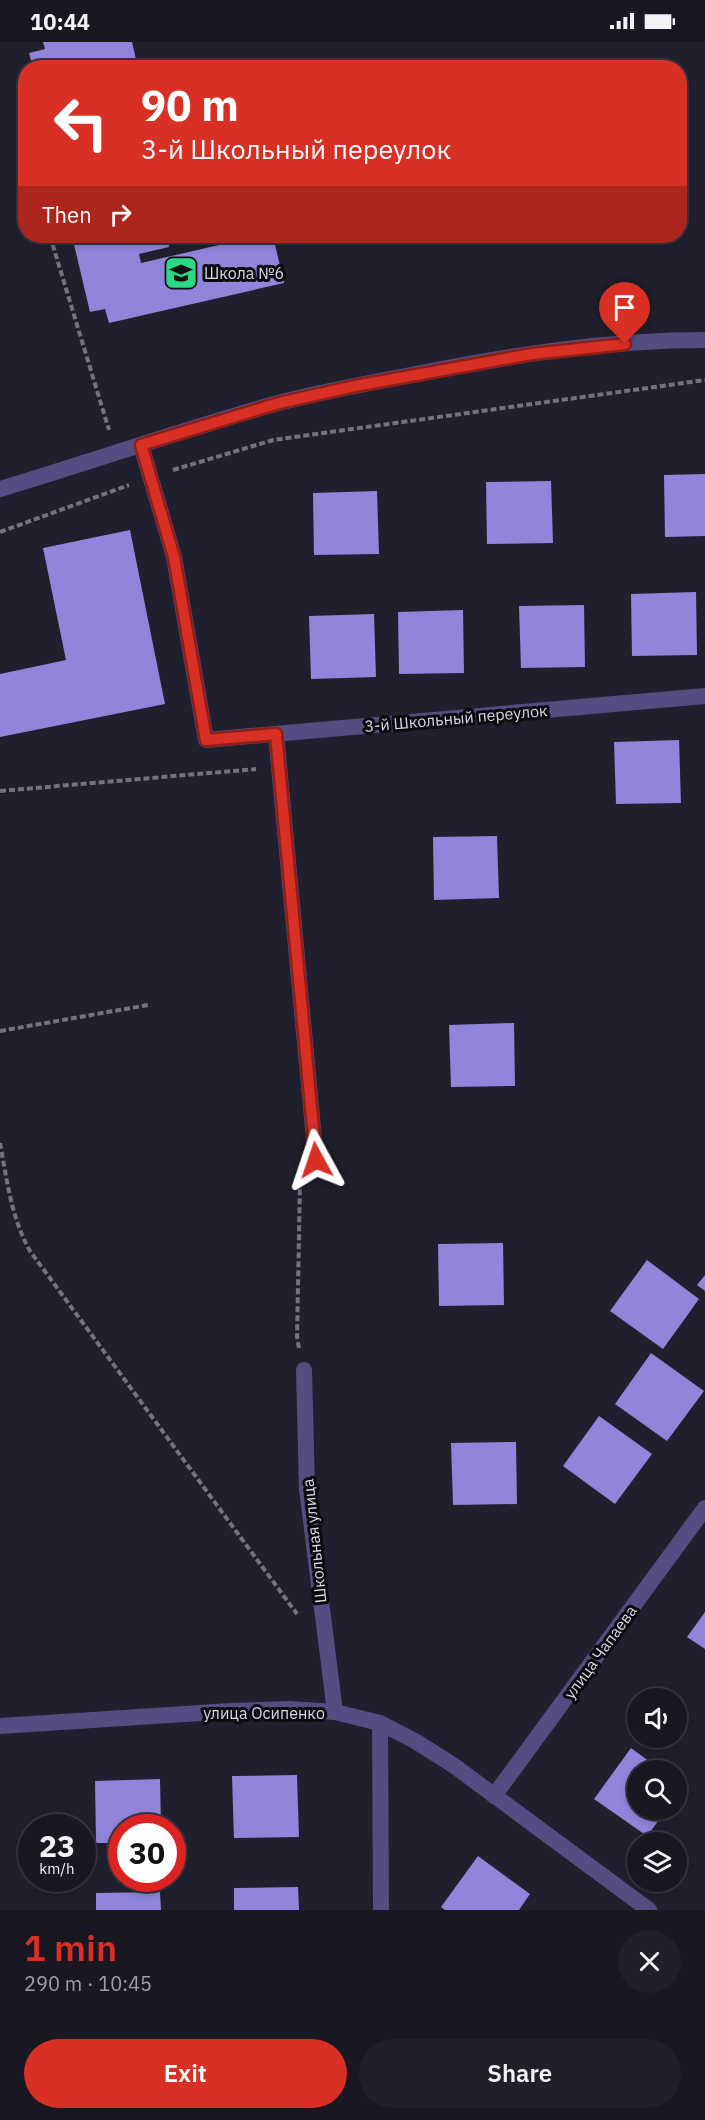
<!DOCTYPE html>
<meta charset="utf-8">
<style>
body{margin:0;font-family:"IBM Plex Sans",sans-serif;background:#21202a;color:#f1f3f6;height:100vh;display:flex;flex-direction:column;font-size:22px;white-space:nowrap}
*{box-sizing:border-box;margin:0}
p{font-size:20px;color:#9f9fa5}
.icon{flex:none;width:33px;height:33px;fill:none;stroke:currentColor;stroke-width:2;stroke-linecap:round;stroke-linejoin:round}
.map{position:relative;height:1868px;overflow:hidden}
.panel{display:flex;flex-direction:column;background:#181722;flex:1}
.panel>*{flex:none}
.top-card{position:absolute;left:18px;top:18px;width:669px;height:183px;border-radius:24px;box-shadow:0 3px 9px #0003,0 0 0 2px #363640;background:#d93025;color:#fff;overflow:hidden}
.tools{position:absolute;left:627px;top:1646px;display:grid;gap:12px}
.tools a{display:grid;place-items:center;width:60px;height:60px;border-radius:50%;background:#181722;box-shadow:0 3px 9px #0003,0 0 0 2px #363640;font-size:30px}
.speed{position:absolute;left:18px;top:1772px;display:flex;gap:12px;font-size:30px;font-weight:700;text-align:center}
.speed>*{display:grid;place-content:center;width:78px;height:78px;border-radius:50%;background:#181722;box-shadow:0 3px 9px #0003,0 0 0 2px #363640;line-height:1}
.speed small{font-size:15px;font-weight:400}
.speed .limit{border:9px solid #d22;background:#fff;color:#111}
.pin{position:absolute;display:grid;place-items:center;width:51px;height:51px;color:#fff;margin:-62px -26px;border-radius:50% 50% 50% 0;rotate:-45deg;box-shadow:0 0 6px #0007}
.pin .icon{rotate:45deg}
.me{position:absolute;width:66px;margin:-33px;rotate:355deg;stroke-linejoin:round;filter:drop-shadow(0 0 4px #0008)}
.turn{display:flex;align-items:center;gap:21px;height:126px;padding:0 24px;font-size:27px}
.turn .icon{width:78px;height:78px;stroke-width:2.5}
.turn b{display:block;font-size:42px;line-height:51px}
.then{display:flex;align-items:center;height:57px;padding:0 24px;background:#0003;gap:12px;font-size:22px}
.round{display:grid;place-items:center;flex:none;width:63px;height:63px;border-radius:32px;background:#21202a}
.overview{display:flex;align-items:center;justify-content:space-between;height:102px;padding:0 24px}
h1{font-size:36px;font-weight:600;line-height:45px;color:#d93025}
.cta{display:flex;gap:12px;margin-top:auto;padding:12px 24px}
.cta a{flex:1;height:69px;border-radius:36px;background:#d93025;color:#fff;font-size:24px;font-weight:600;line-height:69px;text-align:center}
.cta a+a{background:#21202a;color:#f1f3f6}
.status{display:flex;justify-content:space-between;align-items:center;height:42px;padding:0 30px;background:#181722;direction:ltr}
.status svg{height:16px;fill:currentColor}
.map>svg:first-child{display:block}
.building{fill:#9085da}
.lines{fill:none;stroke-linecap:round;stroke-linejoin:round}
.path{stroke:#74737f;stroke-width:4;stroke-dasharray:6 3;stroke-linecap:butt}
.minor{stroke:#544d81;stroke-width:16}
.tertiary{stroke:#544d81;stroke-width:16}
.route-casing{stroke:#8d1f18;stroke-width:15}
.route{stroke:#d93025;stroke-width:10}
.labels{text-anchor:middle;dominant-baseline:central;stroke-width:6;stroke-linejoin:round;paint-order:stroke}
.poi-label{font-size:16px;fill:#d8d8e1;stroke:#0a0a10;text-anchor:start}
.street-label{font-size:16px;fill:#d8d8e1;stroke:#0a0a10}
</style>
<div class="status"><b>10:44</b><svg viewBox="0 0 49 12"><path d="M0 12V9h3v3zM5 12V6h3v6zM10 12V3h3v9zM15 12V0h3v12zM26 1h20v11H26zM47 4h2v5h-2z"/></svg></div>
<div class="map">
<svg width="705" height="1868" viewBox="0 0 705 1868">
<rect width="100%" height="100%" fill="#201f2d"/>
<g class="building">
<path d="M43 0H132L138 26H33L29 11 45 7Z"/>
<path d="M72 194H167L169 205 139 212 141 221 258 194H273L284 241 109 281 105 267 90 270Z"/>
<path d="M705 432V494L665 495 664 433Z"/>
<path d="M551 439 553 501 487 502 486 440Z"/>
<path d="M377 449 379 512 314 513 313 451Z"/>
<path d="M130 488 165 662 0 695V632L66 618 43 506Z"/>
<path d="M696 550 697 613 632 614 631 552Z"/>
<path d="M584 563 585 625 521 626 519 564Z"/>
<path d="M463 568 464 631 399 632 398 570Z"/>
<path d="M374 572 376 635 311 637 309 574Z"/>
<path d="M679 698 681 761 616 762 614 700Z"/>
<path d="M497 794 499 856 434 858 433 795Z"/>
<path d="M514 981 515 1044 451 1045 449 983Z"/>
<path d="M503 1201 504 1263 439 1264 438 1202Z"/>
<path d="M647 1218 699 1257 663 1307 610 1269Z"/>
<path d="M705 1233V1249L697 1243Z"/>
<path d="M651 1311 704 1349 667 1399 615 1362Z"/>
<path d="M599 1374 652 1412 615 1462 563 1424Z"/>
<path d="M516 1400 517 1462 453 1463 451 1401Z"/>
<path d="M705 1570V1607L687 1595Z"/>
<path d="M631 1706 661 1728H638V1767H667L647 1794 594 1757Z"/>
<path d="M297 1733 299 1795 234 1796 232 1734Z"/>
<path d="M160 1737 161 1785H122V1801H96L95 1739Z"/>
<path d="M478 1814 530 1852 519 1868H445L441 1865Z"/>
<path d="M298 1845 299 1868H234V1846Z"/>
<path d="M160 1850 161 1868H96V1851Z"/>
</g>
<g class="lines">
<g class="path">
<path d="M50 194 109 388"/>
<path d="M173 428 273 398 705 338"/>
<path d="M0 490 129 443"/>
<path d="M0 749 256 727"/>
<path d="M0 989 148 963"/>
<path d="M0 1101C7 1138 11 1175 30 1209L297 1572"/>
<path d="M299 1306 297 1295 300 1141 302 1138"/>
</g>
<g class="minor">
<path d="M141 403 174 515 206 698 705 654"/>
<path d="M0 447C93 419 185 387 278 361 324 349 370 341 416 332 511 313 608 298 705 298"/>
<path d="M276 692 316 1118"/>
<path d="M304 1328 307 1447 335 1670"/>
<path d="M380 1681 381 1868"/>
<path d="M494 1754 705 1466"/>
</g>
<path class="tertiary" d="M0 1684 231 1669 289 1667 335 1670 380 1681 415 1699 453 1723 649 1868"/>
</g>
<g class="lines">
<g class="route-casing">
<path id="route" d="M316 1118 276 692 206 698 174 515 141 403 279 361 355 344 532 312 625 302"/>
</g>
<use href="#route" class="route"/>
</g>
<defs>
<g id="school-square" transform="scale(1.725)"><rect x="-9" y="-9" width="18" height="18" rx="4" fill="#2bd884" stroke="#0a0a10"/><path d="M0-5L7-2L0 1L-7-2ZM-4 1L0 2.5L4 1V4Q0 6-4 4Z" fill="#111"/></g>
</defs>
<g fill-rule="evenodd">
<use href="#school-square" x="181" y="231"/>
</g>
<g class="labels">
<g class="poi-label">
<text x="204" y="231">Школа №6</text>
</g>
<g class="street-label">
<text transform="translate(456 676) rotate(-5)">3-й Школьный переулок</text>
<text transform="translate(314 1499) rotate(-96)">Школьная улица</text>
<text transform="translate(600 1610) rotate(-54)">улица Чапаева</text>
<text x="264" y="1671">улица Осипенко</text>
</g>
</g>
</svg>
<div class="tools">
<a><svg class="icon" aria-label="sound" viewBox="0 0 24 24"><path d="M4 9h4l5-4v14l-5-4H4zM17 9q2 3 0 6"/></svg></a>
<a><svg class="icon" aria-label="search" viewBox="0 0 24 24"><circle cx="10" cy="10" r="6"/><path d="M15 15l6 6"/></svg></a>
<a><svg class="icon" aria-label="layers" viewBox="0 0 24 24"><path d="M12 4l9 5-9 5-9-5zM3 14l9 5 9-5"/></svg></a>
</div>
<div class="speed"><div>23<small>km/h</small></div><div class="limit">30</div></div>
<div class="pin" style="left:625px;top:302px;background:#d93025"><svg class="icon" aria-label="arrive" viewBox="0 0 24 24"><path d="M6 21V4h12l-3 4 3 4H6"/></svg></div>
<svg class="me" style="left:316px;top:1118px" viewBox="-20 -20 40 40"><path d="M0-17L14 15 0 8-14 15z" fill="#d93025" stroke="#fff" stroke-width="4"/></svg>
<div class="top-card">
<div class="turn"><svg class="icon" aria-label="left" viewBox="0 0 24 24"><path d="M17 20v-9H6M10 6l-5 5 5 5"/></svg><div><b>90 m</b>3-й Школьный переулок</div></div>
<div class="then">Then<svg class="icon" aria-label="right" viewBox="0 0 24 24"><path d="M7 20v-9h11M14 6l5 5-5 5"/></svg></div>
</div>
</div>
<section class="panel">
<div class="overview"><div><h1>1 min</h1><p>290 m · 10:45</p></div><a class="round"><svg class="icon" aria-label="close" viewBox="0 0 24 24"><path d="M6 6l12 12M18 6L6 18"/></svg></a></div>
<div class="cta"><a>Exit</a><a>Share</a></div>
</section>
